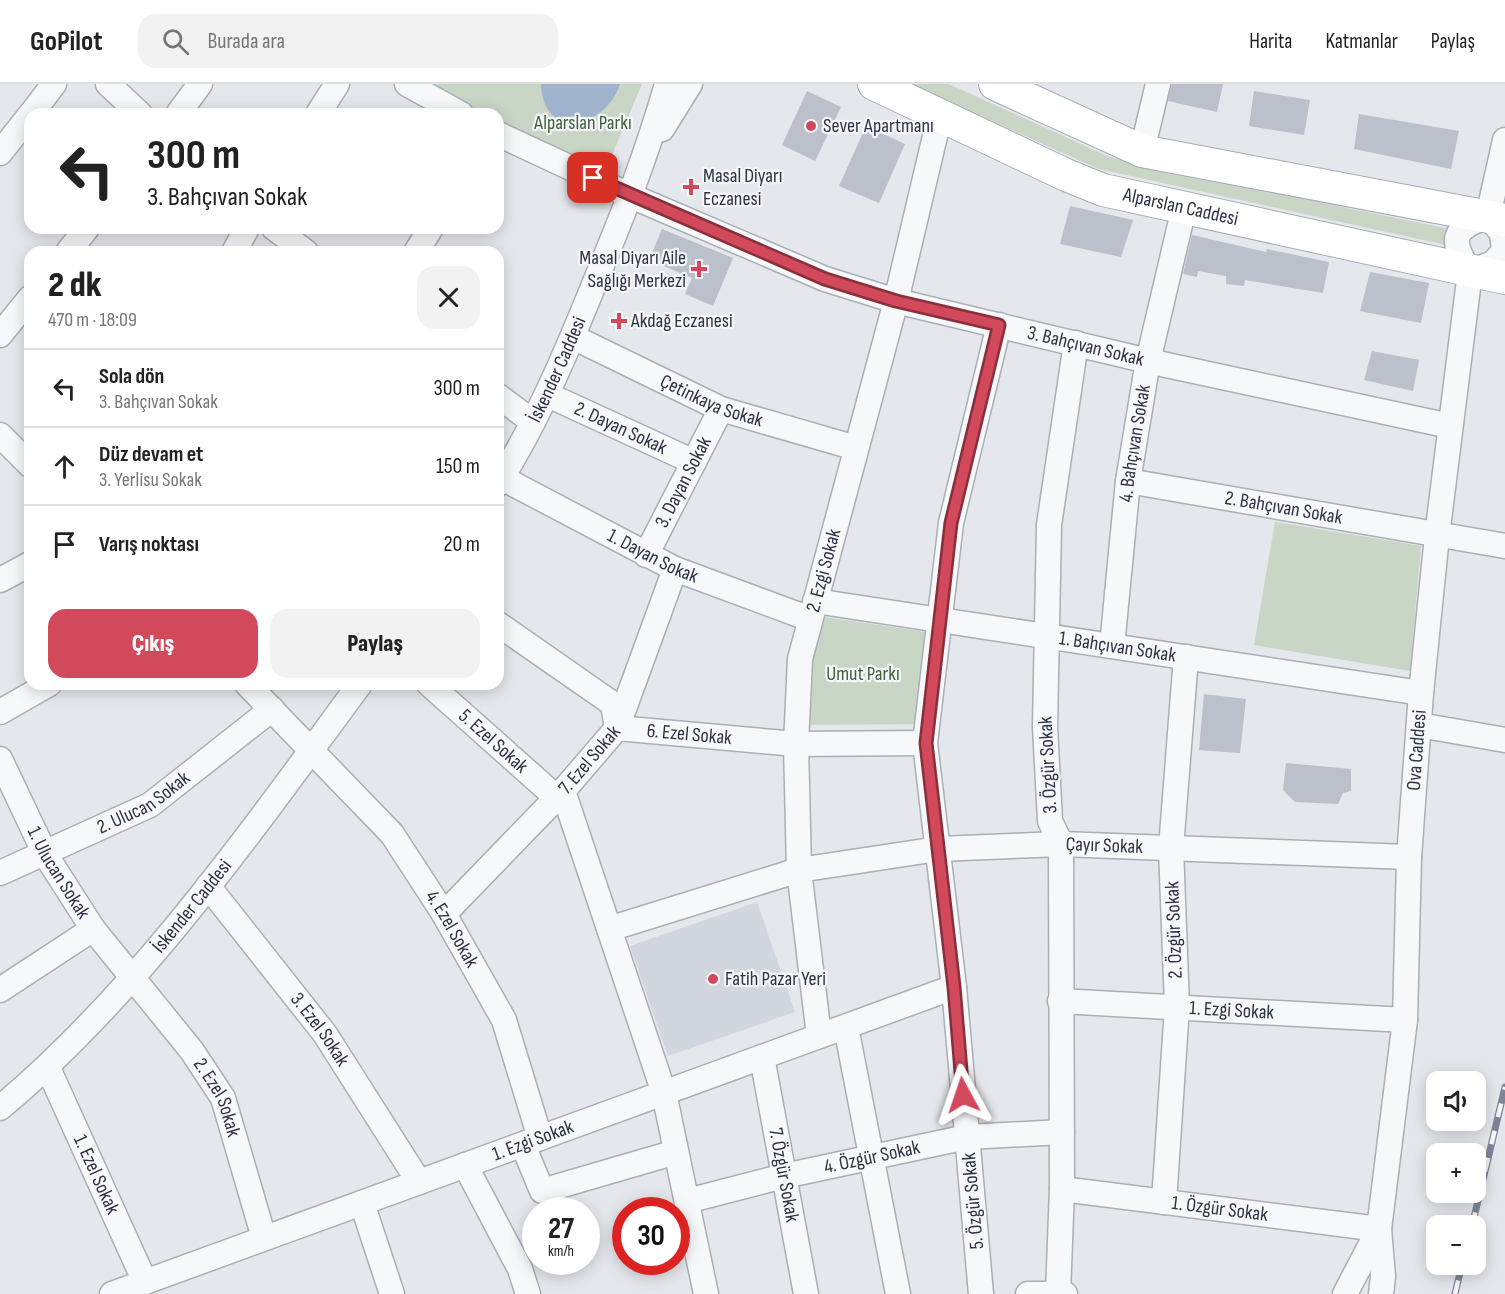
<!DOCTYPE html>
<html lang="tr">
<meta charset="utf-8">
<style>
body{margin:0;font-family:"Sofia Sans Condensed",sans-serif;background:#f2f2f2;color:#222;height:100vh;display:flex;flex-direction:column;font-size:22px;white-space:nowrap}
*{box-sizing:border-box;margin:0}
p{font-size:20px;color:#767676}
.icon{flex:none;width:33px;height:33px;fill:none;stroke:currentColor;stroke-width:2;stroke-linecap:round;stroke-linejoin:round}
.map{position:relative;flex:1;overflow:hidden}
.details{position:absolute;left:24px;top:162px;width:480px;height:444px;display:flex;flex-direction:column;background:#fff;border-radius:18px;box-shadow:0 3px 15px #0003}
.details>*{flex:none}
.banner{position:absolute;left:24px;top:24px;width:480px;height:126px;border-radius:18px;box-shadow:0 3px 15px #0003;background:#fff;color:#222;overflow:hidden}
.tools{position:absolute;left:1426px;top:987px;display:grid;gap:12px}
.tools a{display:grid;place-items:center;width:60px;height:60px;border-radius:12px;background:#fff;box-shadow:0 3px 15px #0003;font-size:30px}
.speed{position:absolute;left:522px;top:1113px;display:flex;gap:12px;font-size:30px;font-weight:700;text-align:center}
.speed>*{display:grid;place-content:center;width:78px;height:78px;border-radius:50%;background:#fff;box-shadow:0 3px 15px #0003;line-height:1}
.speed small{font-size:15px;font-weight:400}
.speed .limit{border:9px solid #d22;background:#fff;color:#111}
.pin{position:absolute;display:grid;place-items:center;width:51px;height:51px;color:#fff;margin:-26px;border-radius:12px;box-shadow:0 3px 9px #0006}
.me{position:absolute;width:66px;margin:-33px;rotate:355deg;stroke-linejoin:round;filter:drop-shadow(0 0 4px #0008)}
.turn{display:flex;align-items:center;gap:21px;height:126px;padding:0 24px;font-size:27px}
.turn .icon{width:78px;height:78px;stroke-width:2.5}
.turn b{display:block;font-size:42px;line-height:51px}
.round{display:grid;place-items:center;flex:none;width:63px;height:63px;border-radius:18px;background:#f2f2f2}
.overview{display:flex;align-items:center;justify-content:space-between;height:102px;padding:0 24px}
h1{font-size:36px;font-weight:800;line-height:45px}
.primary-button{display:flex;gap:12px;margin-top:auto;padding:12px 24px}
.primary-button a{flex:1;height:69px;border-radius:18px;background:#d1495b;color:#fff;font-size:24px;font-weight:800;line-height:69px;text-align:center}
.primary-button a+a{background:#f2f2f2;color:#222}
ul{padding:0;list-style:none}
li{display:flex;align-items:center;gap:18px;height:78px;padding:0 24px;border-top:2px solid #e0e0e0}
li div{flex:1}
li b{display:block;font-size:22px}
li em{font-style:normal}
header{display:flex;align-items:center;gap:36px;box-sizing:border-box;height:84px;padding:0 30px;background:#fff;border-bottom:2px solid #e0e0e0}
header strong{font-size:28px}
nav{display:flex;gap:33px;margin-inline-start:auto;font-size:21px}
.search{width:420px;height:54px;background:#f2f2f2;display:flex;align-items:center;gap:15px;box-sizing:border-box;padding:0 21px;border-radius:18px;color:#767676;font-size:22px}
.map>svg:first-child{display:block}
.built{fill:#d2d6de}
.green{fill:#c9d6c5}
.water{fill:#9fb4cc}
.building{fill:#bbc0ca}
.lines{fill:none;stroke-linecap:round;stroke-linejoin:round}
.minor-casing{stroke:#a9aeb7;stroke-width:27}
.major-casing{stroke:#a3abb8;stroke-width:34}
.minor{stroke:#f7f8fa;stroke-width:24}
.major{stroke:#fff;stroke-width:32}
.rail-casing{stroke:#7d8696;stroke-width:7}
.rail{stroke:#f4f6f9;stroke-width:4.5;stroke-dasharray:14;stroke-linecap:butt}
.route-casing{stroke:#882f3b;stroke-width:15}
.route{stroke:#d1495b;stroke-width:10}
.poi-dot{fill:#d1495b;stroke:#f4f6f9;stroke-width:2}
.labels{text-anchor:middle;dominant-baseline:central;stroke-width:4.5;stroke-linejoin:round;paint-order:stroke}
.park-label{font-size:20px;fill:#3f6138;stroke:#f4f6f9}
.poi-label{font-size:20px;fill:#2b3445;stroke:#f4f6f9;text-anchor:start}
.street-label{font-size:20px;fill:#2b3445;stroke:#f4f6f9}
</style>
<header>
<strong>GoPilot</strong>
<div class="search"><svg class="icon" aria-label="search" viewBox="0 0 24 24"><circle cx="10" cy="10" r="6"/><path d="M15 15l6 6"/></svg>Burada ara</div>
<nav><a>Harita</a><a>Katmanlar</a><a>Paylaş</a></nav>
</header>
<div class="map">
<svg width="1505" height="1210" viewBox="0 0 1505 1210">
<rect width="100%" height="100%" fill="#e4e7ec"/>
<path class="built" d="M757 818 795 928 668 972 630 862Z"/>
<g class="green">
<path d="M422 0H642L604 90 498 44V30H471Z"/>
<path d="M908 0H949L1107 72 1139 81 1449 145 1446 161 1099 85Z"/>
<path d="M1275 438 1421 462 1410 587 1254 561Z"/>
<path d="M825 533 925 548 917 640 809 641 812 573Z"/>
</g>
<path class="water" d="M541 0H620C612 24 593 37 569 42 549 33 542 21 541 0Z"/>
<g class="building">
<path d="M1172 0H1223L1217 28 1168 17Z"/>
<path d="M807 7 841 23 815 77 782 61Z"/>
<path d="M1254 7 1310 16 1304 51 1249 42Z"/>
<path d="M1359 30 1459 47 1451 85 1354 65Z"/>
<path d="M866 42 905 60 879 119 839 102Z"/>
<path d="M1070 122 1133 136 1121 173 1060 160Z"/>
<path d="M662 145 733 174 713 222 685 210 692 194 649 176Z"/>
<path d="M1192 151 1266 168 1267 165 1329 178 1323 209 1245 196 1244 202 1226 200V192L1198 187 1197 193 1183 190Z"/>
<path d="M1370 188 1429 199 1421 239 1360 227Z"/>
<path d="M1372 267 1419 276 1413 307 1364 296Z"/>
<path d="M1204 610 1246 615 1240 669 1199 666Z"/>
<path d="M1286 679 1351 685V707L1343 709 1338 720 1295 718 1283 706Z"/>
</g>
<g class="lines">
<g class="minor-casing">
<g id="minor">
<path d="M108 0 140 30"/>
<path d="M407 0 461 30"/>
<path d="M31 30 54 0"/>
<path d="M178 30 200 0"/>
<path d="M318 30 337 0"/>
<path d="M662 45 690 0"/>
<path id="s1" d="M498 50 631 112 825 195 896 217 1148 277 1450 342"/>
<path d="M1142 67 1158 0"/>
<path d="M0 69 30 31"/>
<path d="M1488 132 1505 56"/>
<path d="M274 144 306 168"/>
<path d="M68 168 87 144"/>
<path d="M234 168 247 144"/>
<path d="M416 168 431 144"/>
<path d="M1470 188 1493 179 1504 167 1502 149 1488 132"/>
<path d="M0 251 30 214"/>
<path id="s2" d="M573 253 721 325 856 364"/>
<path id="s3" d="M548 311 694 378"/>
<path d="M498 312 533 338"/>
<path d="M0 351 30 381"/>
<path id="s4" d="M502 394 675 485 810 535"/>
<path id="s5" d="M1128 397 1505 462"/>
<path id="s6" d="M498 400C538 336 567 267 595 198 623 131 647 70 667 0"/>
<path id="s7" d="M646 471 721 325"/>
<path d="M0 496 30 480"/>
<path id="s8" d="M815 517 1421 609"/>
<path id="s9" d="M498 540 613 620 617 644 796 660 925 659"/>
<path id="s10" d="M1112 562 1128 397 1148 277 1184 124"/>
<path id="s11" d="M247 600 392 750 444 830 504 936 540 1054"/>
<path id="s12" d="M429 600 557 714"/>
<path d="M0 628 49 600"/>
<path d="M1419 641 1505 656"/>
<path id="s13" d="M0 675 45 770 93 845 192 967 223 1014 264 1154"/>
<path d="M563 707 664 1009 706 1210"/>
<path id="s14" d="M0 789 150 721 272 625"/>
<path id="s15" d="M208 802 325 950 419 1098"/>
<path id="s16" d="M444 830 563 707 617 644 675 485"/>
<path id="s17" d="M609 845 799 786 938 765 1061 760 1409 773"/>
<path d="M0 906 93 845"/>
<path id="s18" d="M1060 917 1405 936"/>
<path d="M846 943 898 1210"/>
<path id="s19" d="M819 952 799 786 796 660 800 575 896 217 940 31"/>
<path id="s20" d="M762 973 806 1210"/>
<path id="s21" d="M48 984 145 1198"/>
<path id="s22" d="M0 1024C139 908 253 745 360 600"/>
<path d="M523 1061 542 1107 676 1068"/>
<path d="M465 1081 520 1185 528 1210"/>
<path id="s23" d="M1062 1105 1379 1145"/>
<path id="s24" d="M687 1117 784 1092 967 1053 1062 1048"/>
<path d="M1164 1118 1177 923 1171 764 1186 573"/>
<path d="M362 1119 392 1210"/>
<path id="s25" d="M112 1210 954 903"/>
<path d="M981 1210 954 903 925 659 951 439 999 241"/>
<path d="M1028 1210H1065"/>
<path d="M1058 1210 1062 1105 1061 760 1050 737 1045 643 1049 441 1076 259"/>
<path d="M1345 1210 1379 1145"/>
<path id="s26" d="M1381 1210 1383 1192 1379 1145 1405 936 1409 773 1421 609 1437 452 1470 188C1449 155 1452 145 1488 132"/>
</g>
</g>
<g class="major-casing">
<g id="major">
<path id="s27" d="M874 0 1066 91 1103 106 1505 194"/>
<path d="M995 0 1142 67 1505 136"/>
</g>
</g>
<use href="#minor" class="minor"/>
<use href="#major" class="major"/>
<g class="rail-casing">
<g id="rail">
<path d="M1472 1142 1505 1003"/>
<path d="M1455 1210 1462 1180"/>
</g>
</g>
<use href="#rail" class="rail"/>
</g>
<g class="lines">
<g class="route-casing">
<path id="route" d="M593 94 825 195 896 217 999 241 951 439 926 659 954 903 963 1011"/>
</g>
<use href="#route" class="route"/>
</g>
<g class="poi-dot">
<circle cx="811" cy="42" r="6"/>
<path d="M688 94h6v6h6v6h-6v6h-6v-6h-6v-6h6z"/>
<path d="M696 176h6v6h6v6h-6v6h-6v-6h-6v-6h6z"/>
<path d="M616 228h6v6h6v6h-6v6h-6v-6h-6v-6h6z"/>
<circle cx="713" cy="895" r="6"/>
</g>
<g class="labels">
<g class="park-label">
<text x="583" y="39">Alparslan Parkı</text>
<text x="863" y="590">Umut Parkı</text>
</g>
<g class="poi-label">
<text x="823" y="42">Sever Apartmanı</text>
<text x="703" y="92">Masal Diyarı<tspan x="703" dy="23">Eczanesi</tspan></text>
<text x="686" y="174" text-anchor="end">Masal Diyarı Aile<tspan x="686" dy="23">Sağlığı Merkezi</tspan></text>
<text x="631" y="237">Akdağ Eczanesi</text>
<text x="725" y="895">Fatih Pazar Yeri</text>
</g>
<g class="street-label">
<text stroke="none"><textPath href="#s27" startOffset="332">Alparslan Caddesi</textPath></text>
<text stroke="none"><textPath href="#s1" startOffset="627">3. Bahçıvan Sokak</textPath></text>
<text stroke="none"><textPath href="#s6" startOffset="129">İskender Caddesi</textPath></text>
<text stroke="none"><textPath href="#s2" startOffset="153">Çetinkaya Sokak</textPath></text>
<text stroke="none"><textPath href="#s3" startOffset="80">2. Dayan Sokak</textPath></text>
<text stroke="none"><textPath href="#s10" startOffset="204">4. Bahçıvan Sokak</textPath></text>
<text stroke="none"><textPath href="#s7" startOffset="82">3. Dayan Sokak</textPath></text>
<text stroke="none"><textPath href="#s5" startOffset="158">2. Bahçıvan Sokak</textPath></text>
<text stroke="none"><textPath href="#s4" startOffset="170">1. Dayan Sokak</textPath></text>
<text stroke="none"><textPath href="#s19" startOffset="470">2. Ezgi Sokak</textPath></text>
<text stroke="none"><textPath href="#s8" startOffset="306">1. Bahçıvan Sokak</textPath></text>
<text stroke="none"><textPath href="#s9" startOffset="237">6. Ezel Sokak</textPath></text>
<text stroke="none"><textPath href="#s12" startOffset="86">5. Ezel Sokak</textPath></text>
<text stroke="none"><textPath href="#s26" startOffset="546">Ova Caddesi</textPath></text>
<text stroke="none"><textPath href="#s16" startOffset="212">7. Ezel Sokak</textPath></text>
<text transform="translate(1048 681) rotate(-93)">3. Özgür Sokak</text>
<text stroke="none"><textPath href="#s14" startOffset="160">2. Ulucan Sokak</textPath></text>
<text stroke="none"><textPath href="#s17" startOffset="506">Çayır Sokak</textPath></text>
<text stroke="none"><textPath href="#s13" startOffset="128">1. Ulucan Sokak</textPath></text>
<text stroke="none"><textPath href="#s22" startOffset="279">İskender Caddesi</textPath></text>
<text stroke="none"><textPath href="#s11" startOffset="321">4. Ezel Sokak</textPath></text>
<text transform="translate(1174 846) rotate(-92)">2. Özgür Sokak</text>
<text stroke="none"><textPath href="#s18" startOffset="172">1. Ezgi Sokak</textPath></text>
<text stroke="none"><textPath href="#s15" startOffset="182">3. Ezel Sokak</textPath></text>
<text stroke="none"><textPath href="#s13" startOffset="405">2. Ezel Sokak</textPath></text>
<text stroke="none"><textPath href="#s25" startOffset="448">1. Ezgi Sokak</textPath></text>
<text stroke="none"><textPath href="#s24" startOffset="190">4. Özgür Sokak</textPath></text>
<text stroke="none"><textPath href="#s21" startOffset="117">1. Ezel Sokak</textPath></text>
<text stroke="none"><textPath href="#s20" startOffset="120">7. Özgür Sokak</textPath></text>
<text transform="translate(973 1117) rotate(-95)">5. Özgür Sokak</text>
<text stroke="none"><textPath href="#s23" startOffset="159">1. Özgür Sokak</textPath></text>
</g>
</g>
</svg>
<div class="tools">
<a><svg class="icon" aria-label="sound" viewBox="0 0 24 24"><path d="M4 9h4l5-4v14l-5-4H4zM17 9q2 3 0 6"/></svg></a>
<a>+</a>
<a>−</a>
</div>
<div class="speed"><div>27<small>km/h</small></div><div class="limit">30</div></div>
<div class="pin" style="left:593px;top:94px;background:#d93025"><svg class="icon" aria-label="arrive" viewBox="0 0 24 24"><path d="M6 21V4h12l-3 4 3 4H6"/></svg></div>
<svg class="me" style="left:963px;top:1011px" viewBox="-20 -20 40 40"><path d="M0-17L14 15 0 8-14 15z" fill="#d1495b" stroke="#fff" stroke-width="4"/></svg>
<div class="banner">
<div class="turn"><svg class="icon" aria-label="left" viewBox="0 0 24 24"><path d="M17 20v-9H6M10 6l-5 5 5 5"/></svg><div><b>300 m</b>3. Bahçıvan Sokak</div></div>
</div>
<section class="details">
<div class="overview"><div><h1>2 dk</h1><p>470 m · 18:09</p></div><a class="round"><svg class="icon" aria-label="close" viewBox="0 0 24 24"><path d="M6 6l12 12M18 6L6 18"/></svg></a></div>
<ul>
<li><svg class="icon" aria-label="left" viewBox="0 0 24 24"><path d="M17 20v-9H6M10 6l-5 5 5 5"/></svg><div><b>Sola dön</b><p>3. Bahçıvan Sokak</p></div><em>300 m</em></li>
<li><svg class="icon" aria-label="ahead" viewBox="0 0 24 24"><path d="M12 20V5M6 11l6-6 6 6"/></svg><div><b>Düz devam et</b><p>3. Yerlisu Sokak</p></div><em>150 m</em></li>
<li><svg class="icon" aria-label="arrive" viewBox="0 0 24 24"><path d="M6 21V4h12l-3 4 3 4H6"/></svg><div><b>Varış noktası</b></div><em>20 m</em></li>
</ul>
<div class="primary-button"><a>Çıkış</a><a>Paylaş</a></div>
</section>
</div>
